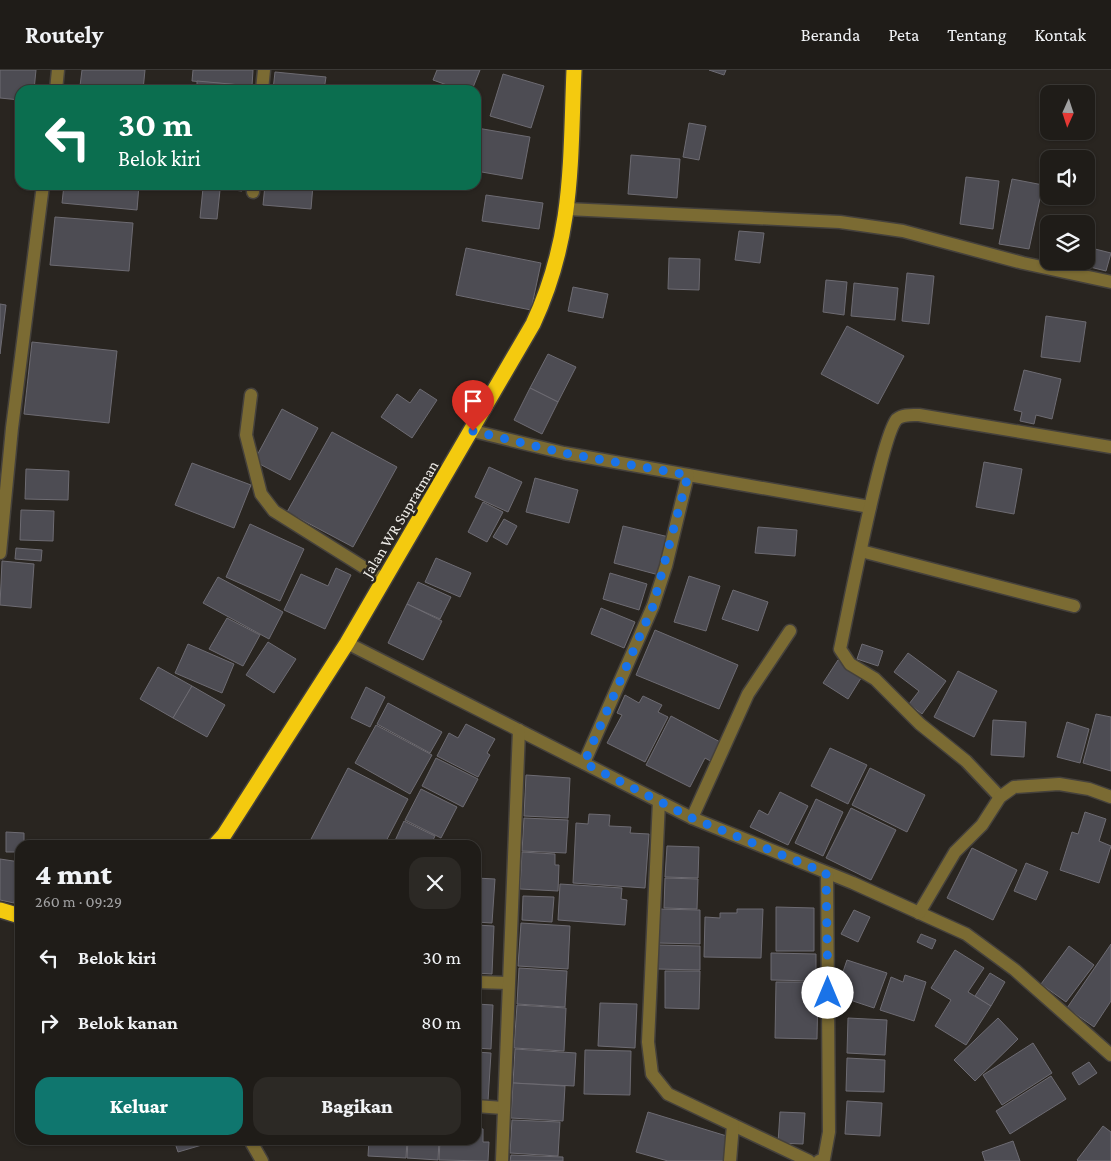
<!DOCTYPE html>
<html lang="id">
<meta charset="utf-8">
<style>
body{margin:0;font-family:"Crimson Pro",serif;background:#2c2925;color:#f1f3f6;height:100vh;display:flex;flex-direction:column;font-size:19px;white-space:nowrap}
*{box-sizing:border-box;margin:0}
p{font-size:16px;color:#a1a1a2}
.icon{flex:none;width:28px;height:28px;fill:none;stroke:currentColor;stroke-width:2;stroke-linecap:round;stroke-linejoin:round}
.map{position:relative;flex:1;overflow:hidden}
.sheet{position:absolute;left:15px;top:770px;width:466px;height:305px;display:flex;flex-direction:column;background:#1f1c18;border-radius:15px;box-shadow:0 1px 4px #0004,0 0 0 1px #3c3a37}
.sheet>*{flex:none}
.guide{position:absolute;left:15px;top:15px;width:466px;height:105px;border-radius:15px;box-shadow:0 1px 4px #0004,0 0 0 1px #3c3a37;background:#0b6e4f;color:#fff;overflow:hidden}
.needle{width:32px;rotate:183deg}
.controls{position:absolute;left:1040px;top:15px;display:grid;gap:10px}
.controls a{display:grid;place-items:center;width:55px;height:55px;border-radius:10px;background:#1f1c18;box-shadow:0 1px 4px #0004,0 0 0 1px #3c3a37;font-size:25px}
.pin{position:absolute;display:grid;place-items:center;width:42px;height:42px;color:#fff;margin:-51px -21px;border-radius:50% 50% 50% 0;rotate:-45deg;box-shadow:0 0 5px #0007}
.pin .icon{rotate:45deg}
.me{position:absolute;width:55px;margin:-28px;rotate:0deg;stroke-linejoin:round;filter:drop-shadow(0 0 4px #0008)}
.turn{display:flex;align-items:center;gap:18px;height:105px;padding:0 20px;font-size:22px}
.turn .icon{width:65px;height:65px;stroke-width:2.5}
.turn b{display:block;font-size:35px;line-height:42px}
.round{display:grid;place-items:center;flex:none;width:52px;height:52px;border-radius:15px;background:#2c2925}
.overview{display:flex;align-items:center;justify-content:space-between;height:85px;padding:0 20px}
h1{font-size:30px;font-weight:800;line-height:38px}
.primary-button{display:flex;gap:10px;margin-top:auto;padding:10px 20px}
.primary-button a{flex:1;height:58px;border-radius:15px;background:#0f766e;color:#fff;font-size:20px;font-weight:800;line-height:58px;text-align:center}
.primary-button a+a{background:#2c2925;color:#f1f3f6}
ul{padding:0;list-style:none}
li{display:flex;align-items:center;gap:15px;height:65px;padding:0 20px}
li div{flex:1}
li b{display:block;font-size:19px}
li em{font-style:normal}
header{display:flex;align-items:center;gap:30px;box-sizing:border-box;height:70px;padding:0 25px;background:#1f1c18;border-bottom:1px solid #3c3a37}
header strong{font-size:24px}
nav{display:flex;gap:28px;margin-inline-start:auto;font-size:18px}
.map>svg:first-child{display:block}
.building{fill:#4d4c53;stroke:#6d6b72}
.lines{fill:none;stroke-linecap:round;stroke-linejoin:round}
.minor-casing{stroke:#45413c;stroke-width:15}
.highway-casing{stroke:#45413c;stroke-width:18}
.minor{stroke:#7b6b33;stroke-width:12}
.highway{stroke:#f4ca0f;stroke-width:15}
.route{stroke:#1a73e8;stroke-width:9;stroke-dasharray:0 16.2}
.labels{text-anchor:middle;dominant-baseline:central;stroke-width:5;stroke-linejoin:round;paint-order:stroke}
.street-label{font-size:16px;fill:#efede9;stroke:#292520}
</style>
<header>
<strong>Routely</strong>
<nav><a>Beranda</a><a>Peta</a><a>Tentang</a><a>Kontak</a></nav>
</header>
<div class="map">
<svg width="1111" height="1091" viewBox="0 0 1111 1091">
<rect width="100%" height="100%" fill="#292520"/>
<g class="building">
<path d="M0 0H36L34 20H20V30L0 28Z"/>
<path d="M82 0H145L143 20H115L80 16Z"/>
<path d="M193 0H253L252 16 192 11Z"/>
<path d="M437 0H480L472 20H461L433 10Z"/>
<path d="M709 0H726L724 5Z"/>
<path d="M275 2 326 7 324 20H273Z"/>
<path d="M503 4 544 16 531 58 490 46Z"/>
<path d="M197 11 252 16 251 20H197Z"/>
<path d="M689 53 706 56 699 90 683 87Z"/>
<path d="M477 58 530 67 522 109 476 101Z"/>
<path d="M631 85 680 89 677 128 628 124Z"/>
<path d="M966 107 999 111 993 159 960 154Z"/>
<path d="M1012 109 1043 115 1029 179 999 174Z"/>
<path d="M64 115H139L137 140 62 133Z"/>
<path d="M187 115H242V121Z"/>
<path d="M265 115H313L311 139 263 135Z"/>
<path d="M203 118 220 120 217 149 200 148Z"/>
<path d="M486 125 543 133 539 159 482 151Z"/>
<path d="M55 147 133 153 129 201 50 195Z"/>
<path d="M739 161 764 163 760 193 735 190Z"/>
<path d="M466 178 541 193 531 240 456 225Z"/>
<path d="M1095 179 1111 183 1106 201 1090 197Z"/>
<path d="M669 188 700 189 699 220 668 219Z"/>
<path d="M907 203 934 206 929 254 902 251Z"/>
<path d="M826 210 847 212 844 245 823 242Z"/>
<path d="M854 213 898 218 895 250 851 246Z"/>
<path d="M573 217 608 224 603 248 568 241Z"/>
<path d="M0 234 6 235 0 284Z"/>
<path d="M1046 246 1086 252 1080 292 1041 287Z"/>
<path d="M847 256 904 286 878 334 821 304Z"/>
<path d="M32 272 117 281 109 353 24 344Z"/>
<path d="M548 284 576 297 558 332 530 318Z"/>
<path d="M1024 300 1061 309 1052 349 1036 345 1034 354 1020 351 1022 342 1014 340Z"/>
<path d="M530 318 558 332 542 364 514 350Z"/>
<path d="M420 319 437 330 412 368 381 347 397 324 410 333Z"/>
<path d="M282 339 318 358 290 410 254 391Z"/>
<path d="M332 362 397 397 353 477 287 442Z"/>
<path d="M984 392 1022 399 1014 444 976 437Z"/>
<path d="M192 393 251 415 234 458 175 435Z"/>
<path d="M489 397 522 412 508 442 475 427Z"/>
<path d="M26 399 69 401 68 430 25 429Z"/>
<path d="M535 408 578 420 569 453 526 442Z"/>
<path d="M483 432 503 442 487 472 468 462Z"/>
<path d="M21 440 54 441 53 471 20 470Z"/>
<path d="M504 449 517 456 507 475 493 467Z"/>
<path d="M250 454 304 479 280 531 226 507Z"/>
<path d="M623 456 669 467 659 505 614 493Z"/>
<path d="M758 457 797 460 795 486 755 483Z"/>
<path d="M16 478 42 480 41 491 15 489Z"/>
<path d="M436 488 471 503 460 527 425 512Z"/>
<path d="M2 491 34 494 31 538 0 535Z"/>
<path d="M336 498 351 505 325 559 284 540 301 504 328 516Z"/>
<path d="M610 503 647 514 639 540 603 529Z"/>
<path d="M689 506 720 516 706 561 674 552Z"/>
<path d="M218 507 283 542 269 569 203 533Z"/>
<path d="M418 512 451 527 440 549 407 534Z"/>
<path d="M733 520 768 532 758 561 722 549Z"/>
<path d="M407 534 442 551 423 590 388 573Z"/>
<path d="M601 538 635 552 624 578 591 564Z"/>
<path d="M227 548 260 565 243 596 209 579Z"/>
<path d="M655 560 738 595 719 639 636 605Z"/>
<path d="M268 572 296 589 274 623 246 605Z"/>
<path d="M188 574 234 594 222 623 175 603Z"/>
<path d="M862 574 883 581 878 596 857 589Z"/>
<path d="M908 583 946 611 922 644 909 634 919 621 894 602Z"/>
<path d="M838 590 863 605 848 629 823 613Z"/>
<path d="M158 597 192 616 173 648 140 629Z"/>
<path d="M958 601 997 621 974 667 934 647Z"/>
<path d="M192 616 225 635 207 667 173 648Z"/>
<path d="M366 617 385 627 370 657 351 648Z"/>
<path d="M625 625 639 633 643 626 662 635 658 642 668 647 645 692 607 673 622 645 617 643Z"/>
<path d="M388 633 442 662 430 683 377 654Z"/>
<path d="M1096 644 1111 647V701L1083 693Z"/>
<path d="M671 646 724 674 714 693 705 688 690 717 646 695Z"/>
<path d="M993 650 1026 652 1024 687 991 685Z"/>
<path d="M1067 652 1089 659 1080 693 1057 687Z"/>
<path d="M466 654 495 669 487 683 490 685 478 707 437 686 449 663 458 668Z"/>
<path d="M376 655 432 685 410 724 355 693Z"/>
<path d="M830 678 867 695 848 734 811 716Z"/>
<path d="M436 688 478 709 463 737 422 716Z"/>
<path d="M348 698 408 729 384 775 309 773Z"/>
<path d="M870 698 925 725 907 762 852 735Z"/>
<path d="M526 705 570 708 568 748 524 746Z"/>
<path d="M421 719 457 737 441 768 405 750Z"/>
<path d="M780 722 808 736 788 775 750 757 759 740 768 745Z"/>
<path d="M816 729 843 742 823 786 795 773Z"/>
<path d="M851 738 896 760 871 810 826 788Z"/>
<path d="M1085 742 1106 749 1099 771 1111 776 1099 813 1060 800 1072 762 1078 764Z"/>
<path d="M589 744 610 745 609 756 631 757 630 763 649 764 645 818 573 813 576 753 588 754Z"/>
<path d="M524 748 568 750 566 783 522 781Z"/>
<path d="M404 751 435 766 432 772 438 775H393Z"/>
<path d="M6 762 24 763V775H20V782H6Z"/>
<path d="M667 776 699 777 698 808 665 807Z"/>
<path d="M972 778 1017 800 993 850 947 828Z"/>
<path d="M522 782 555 784V795H559L558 821 520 819Z"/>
<path d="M0 789 20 792 14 833 0 830Z"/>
<path d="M1026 793 1048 802 1036 830 1014 821Z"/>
<path d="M476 808 495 809 492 853 476 852Z"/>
<path d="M665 808 698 809 697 839 664 838Z"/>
<path d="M560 814 622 818 621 829 627 830 625 855 558 850Z"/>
<path d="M523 826 554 827 552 852 522 850Z"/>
<path d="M776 837 814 838V881H776Z"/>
<path d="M658 839 700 840V874L658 873Z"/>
<path d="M737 839H763L761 888 704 887 705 847 720 848V843H737Z"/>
<path d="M854 840 870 847 858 872 841 864Z"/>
<path d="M521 853 570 856 568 899 518 896Z"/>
<path d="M476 855 494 856 492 904 476 903Z"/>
<path d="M921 864 936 870 932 879 917 872Z"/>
<path d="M1111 874V931L1094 957 1067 938Z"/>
<path d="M657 875 700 876V900L657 899Z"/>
<path d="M1069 876 1094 895 1066 932 1041 914Z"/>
<path d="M955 880 984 898 968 922 991 936 966 975 935 956 951 930 931 918Z"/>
<path d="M771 883 816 884V911L771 910Z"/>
<path d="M847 890 887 903 874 938 835 925Z"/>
<path d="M519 898 567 901 565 937 517 934Z"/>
<path d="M665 901H700L699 939 665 938Z"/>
<path d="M990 903 1005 912 991 936 975 926Z"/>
<path d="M905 905 926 912 914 951 880 940 891 907 903 912Z"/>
<path d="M776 912H804V922H818L817 969 775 968Z"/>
<path d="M600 933 637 934 635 978 598 976Z"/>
<path d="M476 934 493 935 491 979 476 978Z"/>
<path d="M517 935 566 938 564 981 514 978Z"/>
<path d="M848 948 887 950 885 985 847 983Z"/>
<path d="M998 948 1018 969 975 1011 954 990Z"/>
<path d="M1033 973 1052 1003 1002 1035 983 1005Z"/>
<path d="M515 979 576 983 574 1016 513 1013Z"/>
<path d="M585 980 631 981 630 1025 584 1024Z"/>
<path d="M476 982 491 983 488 1031 476 1030Z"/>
<path d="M847 988 885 990 884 1022 846 1021Z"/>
<path d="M1089 992 1097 1003 1079 1015 1072 1003Z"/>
<path d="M1051 1006 1066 1029 1010 1064 996 1041Z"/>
<path d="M513 1013 565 1016 563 1051 511 1048Z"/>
<path d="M847 1031 882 1033 880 1066 845 1064Z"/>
<path d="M648 1042 730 1067 723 1091H668L636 1082Z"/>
<path d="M780 1042 805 1043 803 1074 778 1073Z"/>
<path d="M512 1050 560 1052 558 1086 510 1083Z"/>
<path d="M1103 1056 1111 1062V1091H1078L1077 1090Z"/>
<path d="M476 1058 483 1059V1072H489L488 1091 439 1090 440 1070H476Z"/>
<path d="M95 1070H112L96 1075Z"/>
<path d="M174 1070H219L178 1082Z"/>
<path d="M369 1070H407L406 1088 368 1086Z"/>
<path d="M408 1070H439L438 1090 407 1088Z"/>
<path d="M1013 1071 1020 1091H985L982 1082Z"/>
<path d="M511 1085 563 1087V1091H510Z"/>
</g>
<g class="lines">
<g class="minor-casing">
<g id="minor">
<path d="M56 20 58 0"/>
<path d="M262 20 264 0"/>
<path d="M253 122V115"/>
<path d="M567 139 840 152 903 161 1023 193 1111 212"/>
<path d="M251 325 246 365 261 424 274 441 384 510"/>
<path d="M473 361 564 383 870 437"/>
<path d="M861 481 1074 536"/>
<path d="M0 483 12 358 43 115"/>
<path d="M347 573 692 748 853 813 966 864 1015 900 1111 985"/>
<path d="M584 693 653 536 666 496 688 405"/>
<path d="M1000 727 966 691 920 654 875 609 850 594 840 579C847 547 882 363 897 349 903 344 912 345 919 345L1111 377"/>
<path d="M659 731 648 972 652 1004 668 1024 809 1091"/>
<path d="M692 748 748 624 790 561"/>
<path d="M919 843 955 782 982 755 1000 727 1014 717 1059 714 1089 719 1111 727"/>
<path d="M476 912 508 913"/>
<path d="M476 1036 503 1038"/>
<path d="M250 1070 262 1091"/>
<path d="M502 1091 519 660"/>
<path d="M730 1091 733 1055"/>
<path d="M819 1091 824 1089 829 1062 827 803"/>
</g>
</g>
<g class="highway-casing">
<g id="highway">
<path d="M215 775 224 765 347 573 533 254C574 166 570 93 574 0"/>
<path d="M0 840 20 846"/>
</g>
</g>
<use href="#minor" class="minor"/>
<use href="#highway" class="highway"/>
</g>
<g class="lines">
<path class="route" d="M473 361 564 383 688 405 653 536 584 693 692 748 826 803 828 923"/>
</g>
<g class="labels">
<g class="street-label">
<text transform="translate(400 449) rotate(-59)">Jalan WR Supratman</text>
</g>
</g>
</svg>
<div class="controls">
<a><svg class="needle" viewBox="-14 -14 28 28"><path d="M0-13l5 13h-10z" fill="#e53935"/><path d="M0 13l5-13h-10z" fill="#a1a1a2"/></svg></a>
<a><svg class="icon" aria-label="sound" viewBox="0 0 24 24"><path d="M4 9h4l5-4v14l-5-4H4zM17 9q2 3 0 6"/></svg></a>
<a><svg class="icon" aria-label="layers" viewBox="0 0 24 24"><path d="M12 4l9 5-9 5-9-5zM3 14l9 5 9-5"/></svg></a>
</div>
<div class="pin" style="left:473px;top:361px;background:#d93025"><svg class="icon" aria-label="arrive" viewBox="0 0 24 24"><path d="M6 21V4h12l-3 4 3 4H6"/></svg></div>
<svg class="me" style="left:828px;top:923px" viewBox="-20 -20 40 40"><circle r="19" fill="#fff"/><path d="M0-13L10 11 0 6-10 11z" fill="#1a73e8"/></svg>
<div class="guide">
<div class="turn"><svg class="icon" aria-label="left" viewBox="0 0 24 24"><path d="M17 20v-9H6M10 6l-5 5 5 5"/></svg><div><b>30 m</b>Belok kiri</div></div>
</div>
<section class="sheet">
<div class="overview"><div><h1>4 mnt</h1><p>260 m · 09:29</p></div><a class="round"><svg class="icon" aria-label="close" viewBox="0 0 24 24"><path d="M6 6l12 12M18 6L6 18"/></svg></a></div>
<ul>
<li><svg class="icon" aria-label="left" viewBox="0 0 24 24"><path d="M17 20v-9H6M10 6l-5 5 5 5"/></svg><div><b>Belok kiri</b></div><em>30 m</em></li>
<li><svg class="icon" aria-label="right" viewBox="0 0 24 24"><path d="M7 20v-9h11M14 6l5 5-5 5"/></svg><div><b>Belok kanan</b></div><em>80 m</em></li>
</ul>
<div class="primary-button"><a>Keluar</a><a>Bagikan</a></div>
</section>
</div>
